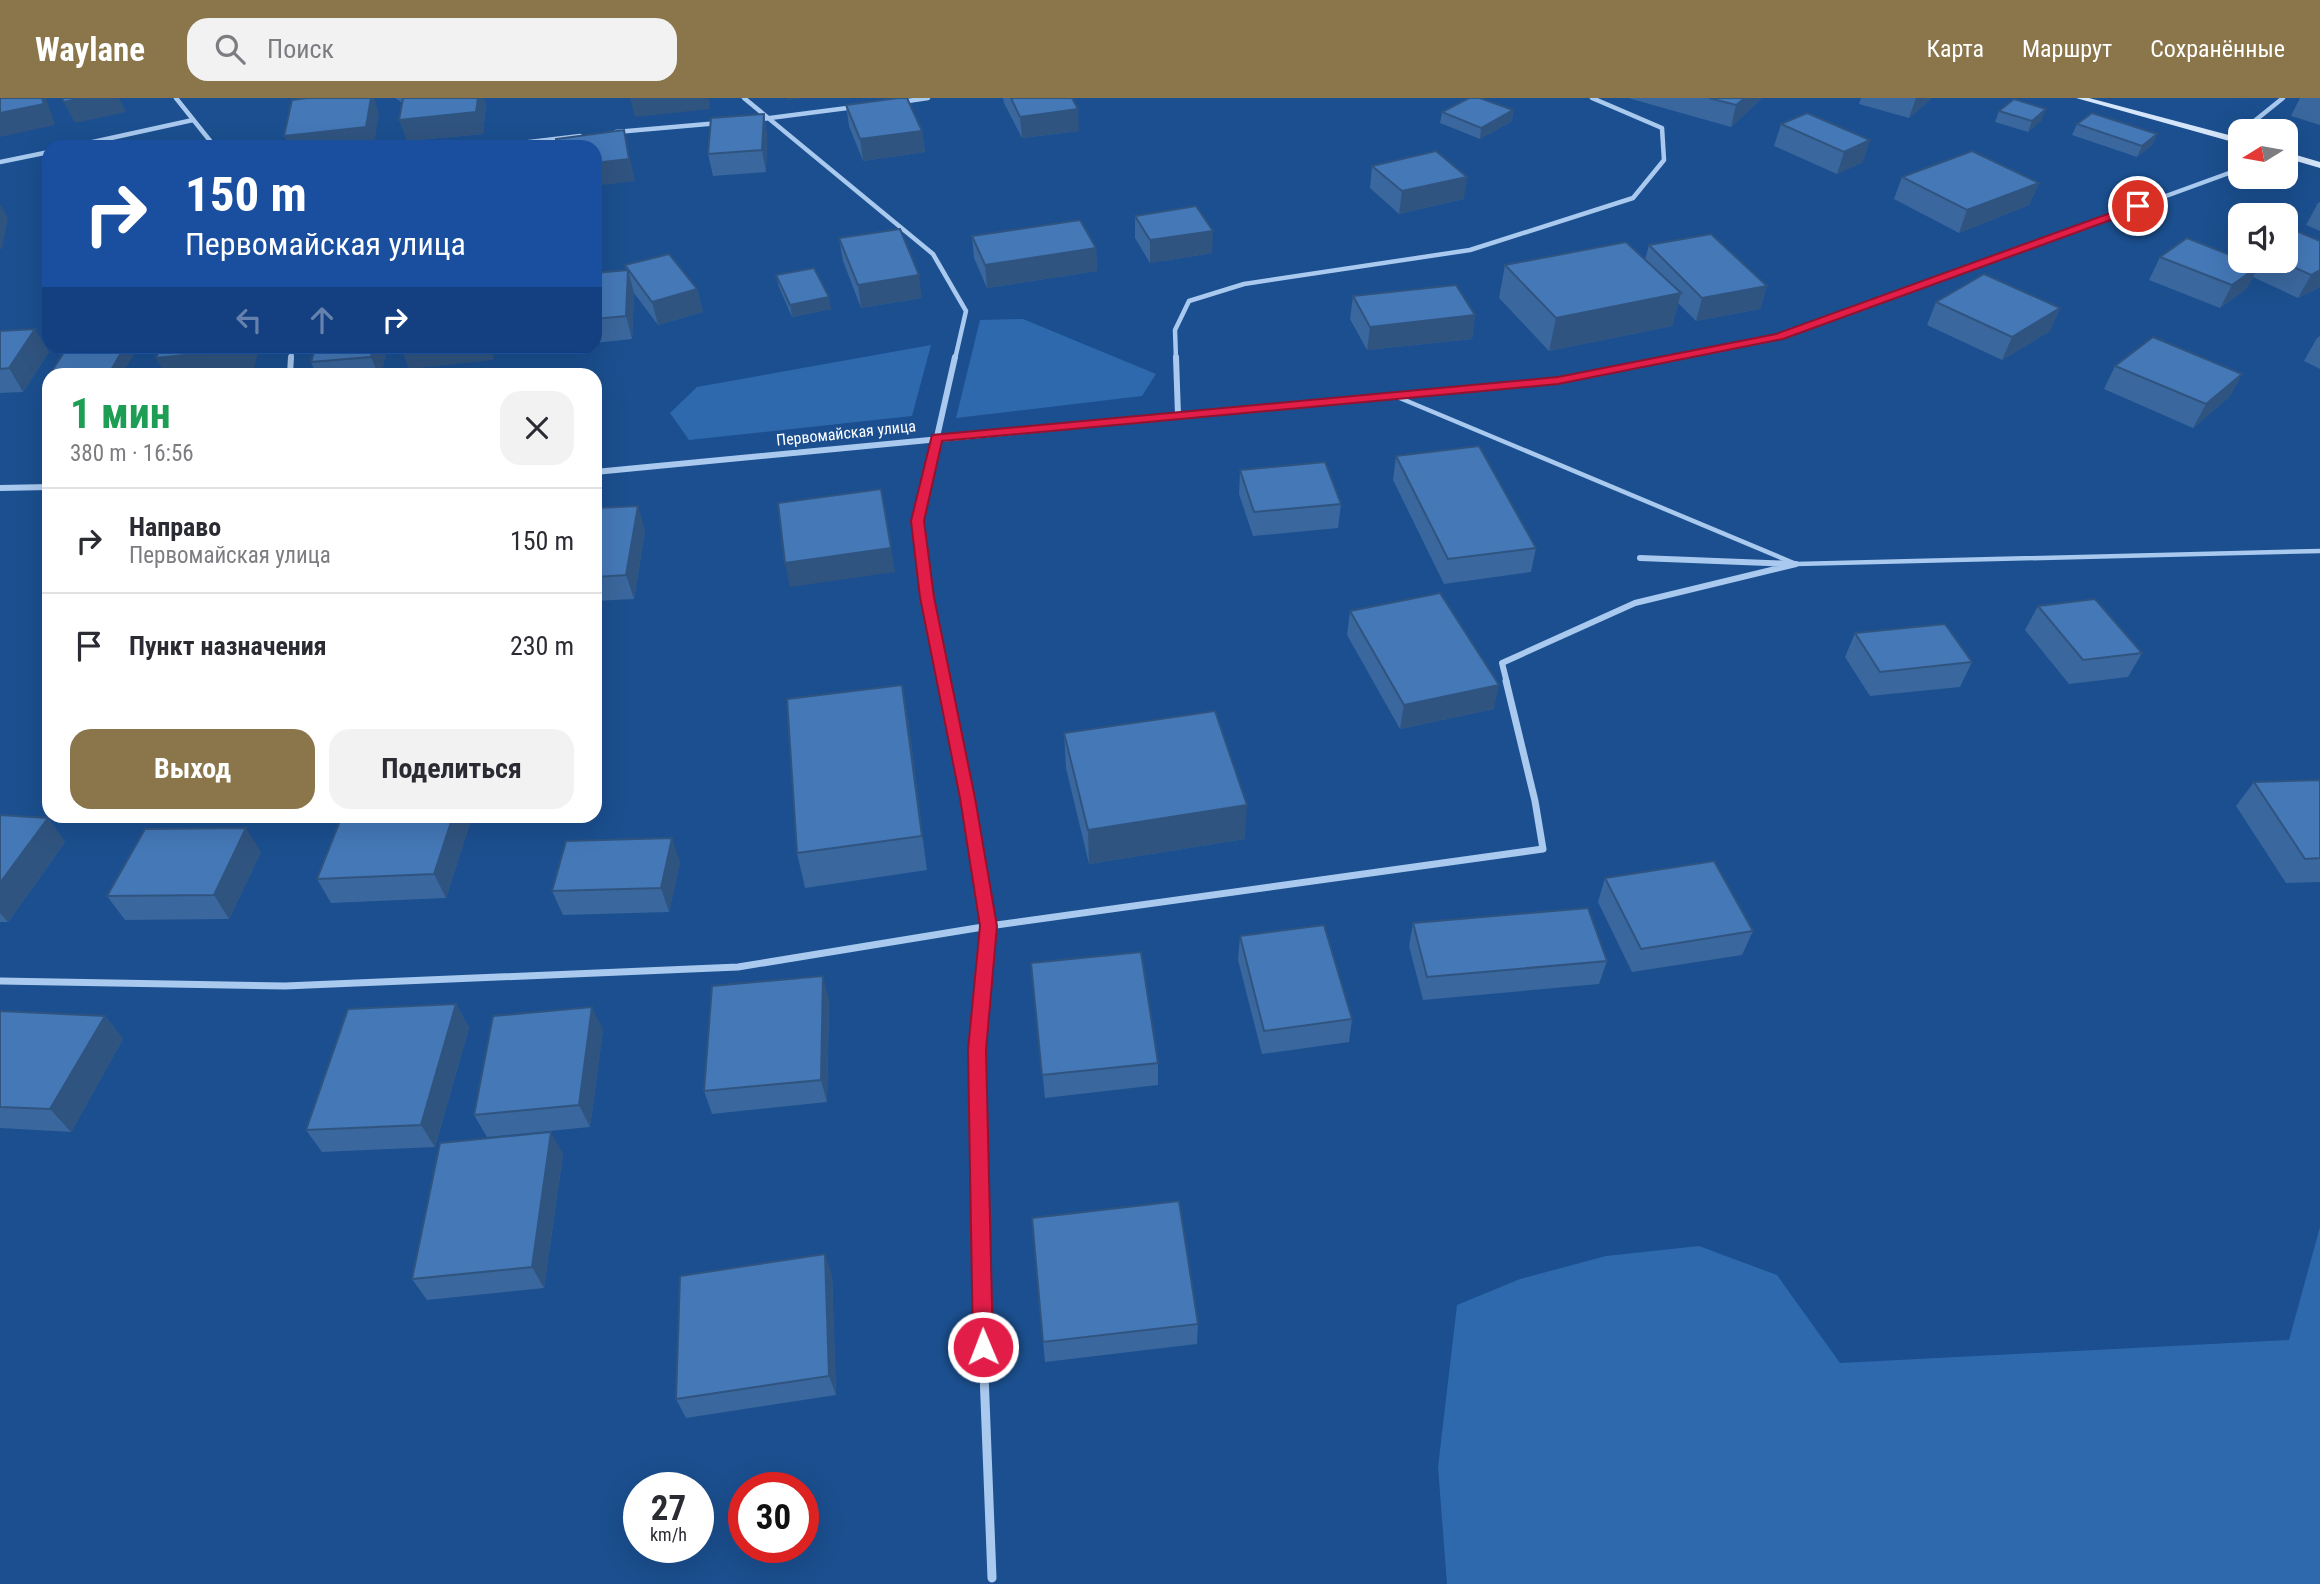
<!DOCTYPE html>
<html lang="ru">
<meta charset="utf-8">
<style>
body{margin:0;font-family:"Roboto Condensed",sans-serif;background:#f2f2f3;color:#2b2b33;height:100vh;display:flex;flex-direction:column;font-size:26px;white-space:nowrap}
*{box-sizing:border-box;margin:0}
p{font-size:23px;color:#7c7c81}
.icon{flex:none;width:38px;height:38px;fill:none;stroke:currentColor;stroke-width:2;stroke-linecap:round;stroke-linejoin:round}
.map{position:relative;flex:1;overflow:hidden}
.panel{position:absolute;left:42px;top:270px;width:560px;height:455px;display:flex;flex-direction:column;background:#fff;border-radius:21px;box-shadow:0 7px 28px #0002}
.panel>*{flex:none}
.banner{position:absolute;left:42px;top:42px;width:560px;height:214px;border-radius:21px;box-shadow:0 7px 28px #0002;background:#1a4fa0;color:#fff;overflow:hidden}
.needle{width:46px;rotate:259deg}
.tools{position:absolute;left:2228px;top:21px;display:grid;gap:14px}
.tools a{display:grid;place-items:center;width:70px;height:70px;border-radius:14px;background:#fff;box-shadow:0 7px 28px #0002;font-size:35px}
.speed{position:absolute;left:623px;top:1374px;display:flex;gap:14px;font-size:35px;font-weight:700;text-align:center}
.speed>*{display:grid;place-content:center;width:91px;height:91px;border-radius:50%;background:#fff;box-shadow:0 7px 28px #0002;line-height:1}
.speed small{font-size:18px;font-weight:400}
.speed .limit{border:10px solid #d22;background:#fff;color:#111}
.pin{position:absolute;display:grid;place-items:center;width:60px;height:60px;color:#fff;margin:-30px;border:4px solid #fff;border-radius:50%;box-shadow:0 2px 7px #0007}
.me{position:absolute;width:77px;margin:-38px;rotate:359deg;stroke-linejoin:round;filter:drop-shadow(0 0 5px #0008)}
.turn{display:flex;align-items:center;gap:24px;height:147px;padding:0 28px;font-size:32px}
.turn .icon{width:91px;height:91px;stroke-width:2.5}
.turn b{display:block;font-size:49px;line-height:60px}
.lanes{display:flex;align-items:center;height:66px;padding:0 28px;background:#0003;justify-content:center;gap:35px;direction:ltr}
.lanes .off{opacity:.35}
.round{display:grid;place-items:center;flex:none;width:74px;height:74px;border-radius:21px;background:#f2f2f3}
.overview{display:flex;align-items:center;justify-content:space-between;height:119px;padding:0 28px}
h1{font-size:42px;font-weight:700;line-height:52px;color:#1e9e55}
.button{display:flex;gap:14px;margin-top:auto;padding:14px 28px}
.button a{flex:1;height:80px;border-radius:21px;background:#8a764a;color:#fff;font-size:28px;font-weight:700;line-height:80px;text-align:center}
.button a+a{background:#f2f2f3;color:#2b2b33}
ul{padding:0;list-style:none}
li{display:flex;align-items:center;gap:21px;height:105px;padding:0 28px;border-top:2px solid #e1e1e2}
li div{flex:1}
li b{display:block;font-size:26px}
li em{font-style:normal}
header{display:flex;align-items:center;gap:42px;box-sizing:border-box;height:98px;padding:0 35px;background:#8a764a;color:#fff}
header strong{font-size:33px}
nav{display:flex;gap:38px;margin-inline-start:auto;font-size:24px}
.search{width:490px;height:63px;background:#f2f2f3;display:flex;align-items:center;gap:18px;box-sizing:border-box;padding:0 24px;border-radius:21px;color:#7c7c81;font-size:26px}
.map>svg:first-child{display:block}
.green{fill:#2e69ad}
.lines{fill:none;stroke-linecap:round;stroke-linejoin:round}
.service{stroke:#a9c9ee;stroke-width:4.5}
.minor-far3{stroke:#a9c9ee;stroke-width:4.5}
.minor-far2{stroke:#a9c9ee;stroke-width:6}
.minor-far1{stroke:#a9c9ee;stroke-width:7}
.minor{stroke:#a9c9ee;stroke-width:9}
.secondary{fill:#d6e6fa;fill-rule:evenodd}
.wall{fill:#3a679d}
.shaded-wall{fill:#305480}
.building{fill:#4478b7;stroke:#305480;stroke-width:2}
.route{fill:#e11d48;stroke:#92132f;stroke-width:2}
.labels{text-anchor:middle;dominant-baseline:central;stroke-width:5;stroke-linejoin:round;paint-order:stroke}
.far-street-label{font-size:16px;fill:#fff;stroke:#1b4f8f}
</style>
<header>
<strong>Waylane</strong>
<div class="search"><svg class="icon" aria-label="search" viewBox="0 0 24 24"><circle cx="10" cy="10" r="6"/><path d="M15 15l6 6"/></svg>Поиск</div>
<nav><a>Карта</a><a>Маршрут</a><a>Сохранённые</a></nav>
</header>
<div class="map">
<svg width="2320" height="1486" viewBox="0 0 2320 1486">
<rect width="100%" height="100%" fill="#1b4f8f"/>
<g class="green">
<path d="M1023 221 1156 276 1142 298 956 320 980 222Z"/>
<path d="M931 247 912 318 689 342 670 315 697 289Z"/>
<path d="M2320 1129V1486H1447L1438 1369 1457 1207 1520 1181 1606 1158 1699 1148 1777 1177 1840 1265 2289 1242Z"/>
</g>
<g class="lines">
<path class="service" d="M1395 298 1796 466 2320 453"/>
<g class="minor-far3">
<path d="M176 0 215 49"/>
<path d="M744 0 933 156 966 213 955 261"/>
<path d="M901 4 928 0"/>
<path d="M762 21 855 9"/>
<path d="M2242 33 2283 0"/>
<path d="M616 34 719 25"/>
<path d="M70 49 193 22"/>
<path d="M488 49 580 38"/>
<path d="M0 64 49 54"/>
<path d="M291 261 292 248"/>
<path d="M1176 261 1175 232 1189 203 1244 186 1470 152 1633 100 1664 62 1662 30 1592 0"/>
<path d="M1665 261 1779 239 2240 71"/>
</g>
<g class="minor-far2">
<path d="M1176 259 1178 317"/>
<path d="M290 276 291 259"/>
<path d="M595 374 1558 282 1674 259"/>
<path d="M0 390 49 389"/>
<path d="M944 585 927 499 918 423 955 259"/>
<path d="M1507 585 1502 565 1635 505 1796 466 1640 460"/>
</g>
<g class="minor-far1">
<path d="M944 583 989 828 977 952 978 987"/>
<path d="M0 883 285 888 738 869 989 828 1543 751 1535 703 1506 583"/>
</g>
<path class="minor" d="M978 985 984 1276 992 1480"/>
<g class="secondary">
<path d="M2076 0H2089L2240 40V46Z"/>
<path d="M2286 54 2320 64V70L2286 60Z"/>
</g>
</g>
<g class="wall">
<path d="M395 0H483L486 7 483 36 407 43 402 5Z"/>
<path d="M1003 0H1072L1079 33 1022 40 1004 5Z"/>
<path d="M1628 0H1762L1731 29Z"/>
<path d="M1861 0H1932L1909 20 1859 6Z"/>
<path d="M2300 0H2320V27L2291 18Z"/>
<path d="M846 7 922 33 925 54 863 63 849 28Z"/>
<path d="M1513 12 1512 23 1480 41 1440 25 1442 14Z"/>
<path d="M1999 13 2042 22 2028 34 1995 24Z"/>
<path d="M1807 15 1863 64 1837 76 1774 48 1781 26Z"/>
<path d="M764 16 767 38 766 74 713 78 708 56Z"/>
<path d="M2077 26 2157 36 2152 47 2137 59 2072 37Z"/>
<path d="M1372 68 1464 101 1399 116 1370 90Z"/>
<path d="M1902 79 2039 85 2029 107 1959 135 1894 101Z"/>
<path d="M2320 104V133L2306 127 2318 105Z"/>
<path d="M1135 118 1212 155 1150 165 1135 140Z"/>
<path d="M2286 130 2320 189 2298 200 2253 179 2246 191 2220 210 2149 182 2160 159 2240 163H2286Z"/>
<path d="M972 138 1096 150 1097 173 987 190 974 160Z"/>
<path d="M839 140 922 200 861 210 843 163Z"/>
<path d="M1649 147 1767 188 1760 211 1696 223 1678 205 1672 228 1549 253 1499 200 1505 167 1645 162Z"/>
<path d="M625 167 697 191 703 214 658 227 634 195 632 241 595 245V175L626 172Z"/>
<path d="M776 177 831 211 792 219 779 189Z"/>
<path d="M1353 198 1475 217 1472 241 1367 252 1350 221Z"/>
<path d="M1936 204 2060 210 2050 233 2002 262 1927 227Z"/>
<path d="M0 233 49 254 23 294 0 295Z"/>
<path d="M2320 238V271L2304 263 2317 240Z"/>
<path d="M68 248H134L136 252 122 276H50Z"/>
<path d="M388 248 381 276H316L311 264Z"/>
<path d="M2115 268 2242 276 2229 299 2193 330 2104 291Z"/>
<path d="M1396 358 1536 450 1531 474 1444 486 1393 382Z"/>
<path d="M1240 372 1341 406 1338 430 1253 438 1239 396Z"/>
<path d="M595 410 645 432 634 501 595 503Z"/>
<path d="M2038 508 2142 555 2128 579 2069 586 2025 532Z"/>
<path d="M1350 513 1494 611 1400 631 1347 537Z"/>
<path d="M1855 535 1972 564 1960 589 1870 598 1845 559Z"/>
<path d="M908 621 927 772 805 790 797 755Z"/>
<path d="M1064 635 1245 741 1089 766 1066 670Z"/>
<path d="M2320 682V784L2286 785 2236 708 2254 684Z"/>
<path d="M0 717 48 720 65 744 8 824H0Z"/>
<path d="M471 722 446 800 331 805 317 781Z"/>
<path d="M261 754 229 821 125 822 107 798Z"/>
<path d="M680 764 669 814 563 817 552 793Z"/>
<path d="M1605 780 1753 833 1742 857 1632 874 1598 804Z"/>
<path d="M1413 825 1607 863 1599 886 1423 902 1409 848Z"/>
<path d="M1240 838 1352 921 1349 944 1262 956 1238 862Z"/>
<path d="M1031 865 1158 965V987L1045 1000Z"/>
<path d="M829 901 827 1004 712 1016 704 993Z"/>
<path d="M456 906 469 930 435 1049 322 1054 306 1032Z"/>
<path d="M0 914 105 918 123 941 71 1034 0 1030Z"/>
<path d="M603 932 590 1029 487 1039 474 1017Z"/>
<path d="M563 1056 544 1190 427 1202 412 1181Z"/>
<path d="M832 1177 836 1297 686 1320 676 1301Z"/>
<path d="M1198 1226 1197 1246 1045 1264 1043 1244Z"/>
</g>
<g class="shaded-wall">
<path d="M42 0H46L55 27 0 39V15Z"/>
<path d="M81 0H119L126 14 75 25 64 4Z"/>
<path d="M371 0H374L379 15 374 49H289L284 38Z"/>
<path d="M478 0H483L486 7 483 36 407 43 399 22Z"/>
<path d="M630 0H709L710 11 635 19Z"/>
<path d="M787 0H808L787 2Z"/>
<path d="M1745 0H1762L1731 29 1736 7Z"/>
<path d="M1916 0H1932L1909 20Z"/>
<path d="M1078 11 1079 33 1022 40 1020 19Z"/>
<path d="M2046 11 2042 22 2028 34 2032 23Z"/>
<path d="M1513 12 1512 23 1480 41 1481 30Z"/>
<path d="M764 16 767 38 766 74 762 52Z"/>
<path d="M624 32 635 83 595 88V65Z"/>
<path d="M922 33 925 54 863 63 860 41Z"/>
<path d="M2157 36 2152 47 2137 59 2142 48Z"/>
<path d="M1870 42 1863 64 1837 76 1844 54Z"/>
<path d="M1467 79 1464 101 1399 116 1402 93Z"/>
<path d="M2039 85 2029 107 1959 135 1967 112Z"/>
<path d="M0 106 8 120 2 151H0Z"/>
<path d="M1213 133 1212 155 1150 165V142Z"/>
<path d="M1096 150 1097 173 987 190 985 167Z"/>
<path d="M2259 168 2246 191 2220 210 2232 187Z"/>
<path d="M628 172 634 195 632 241 626 218Z"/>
<path d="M2320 172V189L2298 200 2311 177Z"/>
<path d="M919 177 922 200 861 210 858 187Z"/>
<path d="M1767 188 1760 211 1696 223 1702 200Z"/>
<path d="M697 191 703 214 658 227 652 204Z"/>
<path d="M1681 195 1672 228 1549 253 1556 220Z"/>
<path d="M829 199 831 211 792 219 790 207Z"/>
<path d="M2060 210 2050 233 2002 262 2012 239Z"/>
<path d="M1475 217 1472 241 1367 252 1370 229Z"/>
<path d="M35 231 49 254 23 294 9 270Z"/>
<path d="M125 248H134L136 252 122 276H111L110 274Z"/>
<path d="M243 248H260L253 274 233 276H165L156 260Z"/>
<path d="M373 248H388L381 276H378L371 259Z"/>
<path d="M400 248H494L493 262 409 271Z"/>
<path d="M2242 276 2229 299 2193 330 2206 306Z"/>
<path d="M638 408 645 432 634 501 626 477Z"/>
<path d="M891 450 895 474 790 489 785 465Z"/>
<path d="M902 587 908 621 927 772 922 738Z"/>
<path d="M1499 587 1494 611 1400 631 1404 607Z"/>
<path d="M1247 707 1245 741 1089 766 1088 732Z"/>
<path d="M453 718H468L471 722 446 800 434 776Z"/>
<path d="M48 720 65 744 8 824 0 815V785Z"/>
<path d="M246 730 261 754 229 821 214 797Z"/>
<path d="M672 740 680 764 669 814 661 790Z"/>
<path d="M823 878 829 901 827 1004 821 982Z"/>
<path d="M456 906 469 930 435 1049 421 1027Z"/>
<path d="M592 909 603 932 590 1029 579 1007Z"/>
<path d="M105 918 123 941 71 1034 50 1011Z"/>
<path d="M551 1034 563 1056 544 1190 532 1169Z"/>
<path d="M825 1156 832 1177 836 1297 829 1278Z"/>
</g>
<g class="building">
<path d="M0 0H42L44 6 0 15Z"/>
<path d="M62 0H81L64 4Z"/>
<path d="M307 0H371L366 29 284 38 292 2Z"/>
<path d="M403 0H478L476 14 399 22Z"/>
<path d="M898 0H907L922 33 860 41 846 7Z"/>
<path d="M1011 0H1072L1078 11 1020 19Z"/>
<path d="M1469 0H1480L1513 12 1481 30 1442 14Z"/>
<path d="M1709 0H1745L1736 7Z"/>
<path d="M2014 1 2046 11 2032 23 1999 13Z"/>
<path d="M1807 15 1870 42 1844 54 1781 26Z"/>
<path d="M2092 15 2157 36 2142 48 2077 26Z"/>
<path d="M764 16 762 52 708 56 711 20Z"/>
<path d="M624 32 629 61 595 65V49H557L556 41Z"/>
<path d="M1436 53 1467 79 1402 93 1372 68Z"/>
<path d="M1972 53 2039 85 1967 112 1902 79Z"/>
<path d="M1196 108 1213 133 1150 142 1135 118Z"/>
<path d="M1080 122 1096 150 985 167 972 138Z"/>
<path d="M2287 129 2320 143V172L2311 177 2280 163H2286V130Z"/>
<path d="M900 131 919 177 858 187 839 140Z"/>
<path d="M1711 136 1767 188 1702 200 1649 147Z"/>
<path d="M2187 140 2240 161V163H2246L2259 168 2232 187 2160 159Z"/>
<path d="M1626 144 1681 195 1556 220 1505 167Z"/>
<path d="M669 156 697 191 652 204 625 167Z"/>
<path d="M814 170 829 199 790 207 776 177Z"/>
<path d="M628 172 626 218 595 221V175Z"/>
<path d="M1984 176 2060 210 2012 239 1936 204Z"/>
<path d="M1456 187 1475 217 1370 229 1353 198Z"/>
<path d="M35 231 9 270 0 271V233Z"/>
<path d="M2153 239 2242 276 2206 306 2115 268Z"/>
<path d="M68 248H125L110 274 50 276Z"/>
<path d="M161 248H243L242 251 156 260Z"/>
<path d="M316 248H373L371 259 311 264Z"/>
<path d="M1479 348 1536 450 1448 461 1396 358Z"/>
<path d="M1325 364 1341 406 1254 414 1240 372Z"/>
<path d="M881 391 891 450 785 465 778 405Z"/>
<path d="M638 408 626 477 595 479V410Z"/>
<path d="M1440 495 1499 587 1404 607 1350 513Z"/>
<path d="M2095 501 2142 555 2083 562 2038 508Z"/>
<path d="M1945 526 1972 564 1880 574 1855 535Z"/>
<path d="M902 587 922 738 797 755 787 601Z"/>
<path d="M1215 613 1247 707 1088 732 1064 635Z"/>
<path d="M2320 682V760L2305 761 2254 684Z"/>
<path d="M0 717 48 720 0 785Z"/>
<path d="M342 718H453L434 776 317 781Z"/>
<path d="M246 730 214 797 107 798 145 731Z"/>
<path d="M672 740 661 790 552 793 566 743Z"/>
<path d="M1714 763 1753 833 1641 851 1605 780Z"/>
<path d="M1588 810 1607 863 1427 879 1413 825Z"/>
<path d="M1324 827 1352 921 1264 933 1240 838Z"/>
<path d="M1141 854 1158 965 1042 977 1031 865Z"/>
<path d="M823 878 821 982 704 993 712 888Z"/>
<path d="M456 906 421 1027 306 1032 348 911Z"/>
<path d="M592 909 579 1007 474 1017 493 918Z"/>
<path d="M0 913 105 918 50 1011 0 1009Z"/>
<path d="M551 1034 532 1169 412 1181 440 1045Z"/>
<path d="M1179 1103 1198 1226 1043 1244 1032 1120Z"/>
<path d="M825 1156 829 1278 676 1301 680 1178Z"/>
</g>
<path class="route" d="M2138 105 2143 108 2141 111 1783 241 1558 286 942 343 924 423 934 499 975 700 997 828 986 952 993 1249 990 1255 983 1258 976 1255 973 1249 968 952 980 828 960 700 920 499 911 423 932 337 1558 279 1776 236Z"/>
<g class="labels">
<g class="far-street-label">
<text transform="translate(846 335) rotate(-6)">Первомайская улица</text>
</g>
</g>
</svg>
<div class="tools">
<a><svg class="needle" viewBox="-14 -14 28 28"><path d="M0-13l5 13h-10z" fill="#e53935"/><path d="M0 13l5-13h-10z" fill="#7c7c81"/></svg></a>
<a><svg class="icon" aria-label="sound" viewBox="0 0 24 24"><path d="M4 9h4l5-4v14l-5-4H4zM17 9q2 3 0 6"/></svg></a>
</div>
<div class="speed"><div>27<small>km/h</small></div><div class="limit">30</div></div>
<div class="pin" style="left:2138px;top:108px;background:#d93025"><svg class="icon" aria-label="arrive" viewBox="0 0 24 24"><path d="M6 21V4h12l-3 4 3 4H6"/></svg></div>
<svg class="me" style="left:983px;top:1249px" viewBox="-20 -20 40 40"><circle r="17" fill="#e11d48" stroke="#fff" stroke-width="3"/><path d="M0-11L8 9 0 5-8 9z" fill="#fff"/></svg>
<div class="banner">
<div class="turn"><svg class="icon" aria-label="right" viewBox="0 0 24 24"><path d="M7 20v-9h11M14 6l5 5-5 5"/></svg><div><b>150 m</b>Первомайская улица</div></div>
<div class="lanes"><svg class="icon off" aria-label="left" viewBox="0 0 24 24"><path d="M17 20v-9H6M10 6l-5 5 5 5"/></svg><svg class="icon off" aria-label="ahead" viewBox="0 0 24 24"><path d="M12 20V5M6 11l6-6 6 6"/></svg><svg class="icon" aria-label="right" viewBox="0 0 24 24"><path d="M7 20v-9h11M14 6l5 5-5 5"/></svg></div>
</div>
<section class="panel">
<div class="overview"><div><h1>1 мин</h1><p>380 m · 16:56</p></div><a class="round"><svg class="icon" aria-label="close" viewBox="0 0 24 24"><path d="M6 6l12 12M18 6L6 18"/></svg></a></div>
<ul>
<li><svg class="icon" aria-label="right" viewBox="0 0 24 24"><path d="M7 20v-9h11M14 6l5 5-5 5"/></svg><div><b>Направо</b><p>Первомайская улица</p></div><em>150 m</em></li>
<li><svg class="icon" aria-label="arrive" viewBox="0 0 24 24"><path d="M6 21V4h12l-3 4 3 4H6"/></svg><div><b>Пункт назначения</b></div><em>230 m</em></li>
</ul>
<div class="button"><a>Выход</a><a>Поделиться</a></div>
</section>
</div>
